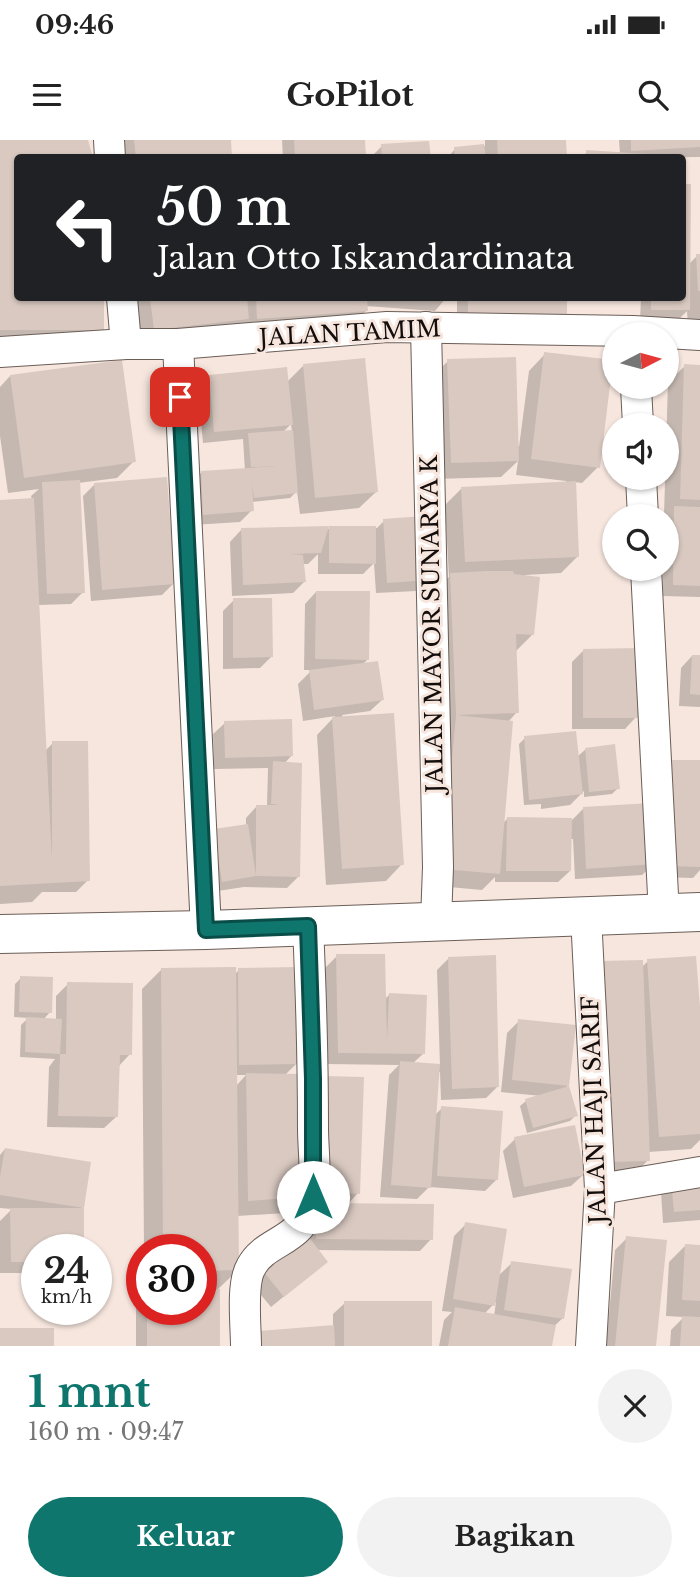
<!DOCTYPE html>
<html lang="id">
<meta charset="utf-8">
<style>
body{margin:0;font-family:"Libre Baskerville",serif;background:#f2f2f2;color:#222;height:100vh;display:flex;flex-direction:column;font-size:26px;white-space:nowrap}
*{box-sizing:border-box;margin:0}
p{font-size:23px;color:#767676}
.icon{flex:none;width:38px;height:38px;fill:none;stroke:currentColor;stroke-width:2;stroke-linecap:round;stroke-linejoin:round}
.map{position:relative;height:1206px;overflow:hidden}
.sheet{display:flex;flex-direction:column;background:#fff;flex:1}
.sheet>*{flex:none}
.top-card{position:absolute;left:14px;top:14px;width:672px;height:147px;border-radius:7px;box-shadow:0 2px 5px #0004;background:#202124;color:#fff;overflow:hidden}
.needle{width:46px;rotate:84deg}
.tools{position:absolute;left:602px;top:182px;display:grid;gap:14px}
.tools a{display:grid;place-items:center;width:77px;height:77px;border-radius:50%;background:#fff;box-shadow:0 2px 5px #0004;font-size:35px}
.speed{position:absolute;left:21px;top:1094px;display:flex;gap:14px;font-size:35px;font-weight:700;text-align:center}
.speed>*{display:grid;place-content:center;width:91px;height:91px;border-radius:50%;background:#fff;box-shadow:0 2px 5px #0004;line-height:1}
.speed small{font-size:18px;font-weight:400}
.speed .limit{border:10px solid #d22;background:#fff;color:#111}
.pin{position:absolute;display:grid;place-items:center;width:60px;height:60px;color:#fff;margin:-30px;border-radius:14px;box-shadow:0 4px 10px #0006}
.me{position:absolute;width:77px;margin:-38px;rotate:0deg;stroke-linejoin:round;filter:drop-shadow(0 0 5px #0008)}
.turn{display:flex;align-items:center;gap:24px;height:147px;padding:0 28px;font-size:32px}
.turn .icon{width:91px;height:91px;stroke-width:2.5}
.turn b{display:block;font-size:49px;line-height:60px}
.round{display:grid;place-items:center;flex:none;width:74px;height:74px;border-radius:37px;background:#f2f2f2}
.headline{display:flex;align-items:center;justify-content:space-between;height:119px;padding:0 28px}
h1{font-size:42px;font-weight:700;line-height:52px;color:#0f766e}
.cta{display:flex;gap:14px;margin-top:auto;padding:14px 28px}
.cta a{flex:1;height:80px;border-radius:42px;background:#0f766e;color:#fff;font-size:28px;font-weight:700;line-height:80px;text-align:center}
.cta a+a{background:#f2f2f2;color:#222}
.status{display:flex;justify-content:space-between;align-items:center;height:49px;padding:0 35px;background:#fff;direction:ltr}
.status svg{height:19px;fill:currentColor}
header{display:flex;justify-content:space-between;align-items:center;height:91px;padding:0 28px;background:#fff;font-size:32px;font-weight:700}
.map>svg:first-child{display:block}
.shadow{fill:#0003;fill-rule:evenodd}
.building{fill:#d9c9c1}
.lines{fill:none;stroke-linecap:round;stroke-linejoin:round}
.minor-casing{stroke:#6b5e57;stroke-width:32}
.primary-casing{stroke:#6b5e57;stroke-width:40}
.minor{stroke:#fff;stroke-width:30}
.primary{stroke:#fff;stroke-width:38}
.route-casing{stroke:#0a4d48;stroke-width:18}
.route{stroke:#0f766e;stroke-width:12}
.labels{text-anchor:middle;dominant-baseline:central;stroke-width:6;stroke-linejoin:round;paint-order:stroke}
.street-label{font-size:23px;fill:#130e0c;stroke:#f6e6de}
</style>
<div class="status"><b>09:46</b><svg viewBox="0 0 49 12"><path d="M0 12V9h3v3zM5 12V6h3v6zM10 12V3h3v9zM15 12V0h3v12zM26 1h20v11H26zM47 4h2v5h-2z"/></svg></div>
<header><svg class="icon" aria-label="menu" viewBox="0 0 24 24"><path d="M4 6h16M4 12h16M4 18h16"/></svg>GoPilot<svg class="icon" aria-label="search" viewBox="0 0 24 24"><circle cx="10" cy="10" r="6"/><path d="M15 15l6 6"/></svg></header>
<div class="map">
<svg width="700" height="1206" viewBox="0 0 700 1206">
<rect width="100%" height="100%" fill="#f6e6de"/>
<g class="shadow">
<path d="M0 0H87L18 18V158H103L102 190 86 206H0Z"/>
<path d="M116 0H229L231 18H118Z"/>
<path d="M282 0H364V18H283Z"/>
<path d="M485 0H564L565 18H447L455 9 485 6Z"/>
<path d="M619 0H700V17L581 18 587 12 620 14Z"/>
<path d="M382 6 429 18H370Z"/>
<path d="M697 116H700V186H688L687 171 677 181H640L641 158H682L689 124Z"/>
<path d="M133 158H446L435 171 366 166V171L350 187 138 205Z"/>
<path d="M457 158H565V181L457 193Z"/>
<path d="M576 158H625L622 160Z"/>
<path d="M545 214 598 327 582 343 574 342 577 417 561 433 525 435 532 495 515 512 517 572 508 582 502 684 507 679 572 680 584 668 654 724 642 735 575 739 573 699H570V731L558 742H495V737L482 750 427 745 435 451 449 437 445 365 461 349 566 343V341L516 335 518 321 501 337 435 339 432 237 448 221 519 307 529 231Z"/>
<path d="M303 226 376 352 359 368 300 374 297 351 290 358 252 362V370L240 382 192 385 190 345 201 333 245 331 243 299 203 303 198 248 210 236 287 242ZM291 284 292 292 282 293Z"/>
<path d="M685 226H700V457L662 456 663 429H667L668 375H664L668 242Z"/>
<path d="M10 236 134 321 117 338 78 343 83 452 71 464 38 465 45 611 53 603 88 740 76 752H42L32 762 0 764V361L32 360 31 356 39 349 8 353 0 296V247Z"/>
<path d="M95 344 174 443 162 455 91 461 83 356Z"/>
<path d="M384 381 428 439 416 451 376 453 374 423 363 434H318V414L308 424H302L304 442 293 453 232 456 230 402 241 390 377 388Z"/>
<path d="M316 452 368 519 362 525 382 560 370 571 342 575 402 724 386 741 326 745 317 595 335 576 303 581 298 544 312 530H304L305 464Z"/>
<path d="M234 460 271 517 260 528 223 529V471Z"/>
<path d="M584 510 636 577 625 589H572V522Z"/>
<path d="M692 516 700 517V567L679 566 681 528Z"/>
<path d="M225 583 292 615 284 624 299 736 287 748 244 747 211 752 204 702 246 687V678L257 666 267 667 268 628 214 629 213 594Z"/>
<path d="M525 598 577 617 586 609 618 648 612 654 584 657V651L570 665 541 669V664L524 665 519 604Z"/>
<path d="M700 622V730L693 738 658 737Z"/>
<path d="M337 816 384 860 389 855 424 913 412 924 440 926 437 830 449 818 497 947 486 958 441 960 440 932H437L434 976 442 968 497 1039 485 1051 429 1047 417 1059 380 1057 389 935 399 925 327 924 325 828Z"/>
<path d="M648 821 700 870V1000L691 1009 648 1012V1020L637 1032 597 1033 642 827Z"/>
<path d="M161 830 234 835 239 830 297 923 284 936 302 1056 286 1073 237 1076 238 1130 218 1149V1206H136V1162L142 1157V1169H201V1110H144L142 849ZM235 935H246L236 946Z"/>
<path d="M21 838 50 872 43 880 56 881V856L68 844 130 914 118 927 116 977 104 988 47 987 49 927 55 919 20 917 21 885 28 878 14 877 15 844Z"/>
<path d="M519 881 574 887 567 948 576 975 570 981 527 993 520 966 526 961 542 956 501 952 507 893Z"/>
<path d="M312 949 358 1053 347 1065 431 1099 420 1111 317 1110 326 1122 271 1167 252 1144 317 1064Z"/>
<path d="M515 999 583 1035 571 1046 513 1058 503 1011Z"/>
<path d="M5 1009 82 1067V1110H37V1133H0V1081L12 1069 0 1068V1015Z"/>
<path d="M700 1038V1080L663 1083 661 1052Z"/>
<path d="M466 1084 498 1136 512 1123 563 1178 553 1187 550 1206H439L444 1180 452 1172 442 1171 454 1096ZM496 1162 494 1176 484 1174Z"/>
<path d="M627 1098 655 1206H606L615 1110Z"/>
<path d="M685 1106H700V1206H670L671 1190 684 1177 666 1176 669 1122Z"/>
<path d="M345 1163 430 1206H248L333 1186V1174Z"/>
</g>
<g class="building">
<path d="M0 0H88L93 18H18V158H104V190H0Z"/>
<path d="M134 0H231L232 18H136Z"/>
<path d="M294 0H365L366 18H295Z"/>
<path d="M497 0H566L567 18H498Z"/>
<path d="M631 0H700V7L631 11Z"/>
<path d="M429 1 431 18H382L381 4Z"/>
<path d="M484 4 486 18H455L454 7Z"/>
<path d="M586 10 647 14V18H586Z"/>
<path d="M682 44H691L690 170H651V158H682Z"/>
<path d="M696 114H700V151H698Z"/>
<path d="M150 158H247L249 179 154 190Z"/>
<path d="M256 158H367L368 171 257 179Z"/>
<path d="M468 158H567V181L468 182Z"/>
<path d="M544 212 613 220 600 328 531 319Z"/>
<path d="M516 217 519 321 451 323 447 219Z"/>
<path d="M365 218 378 352 315 358 303 224Z"/>
<path d="M122 220 136 322 24 338 10 235Z"/>
<path d="M684 224 700 225V360L680 359Z"/>
<path d="M287 227 293 285 214 292 209 235Z"/>
<path d="M293 290 298 353 254 358 252 345 254 371 203 375 201 331 278 326 251 327 248 293Z"/>
<path d="M167 337 175 444 102 450 94 343Z"/>
<path d="M80 340 85 453 47 454 42 342Z"/>
<path d="M576 341 579 417 465 422 461 347Z"/>
<path d="M34 358 52 720V601H88L90 741 0 746V360Z"/>
<path d="M674 366 700 367V446L673 445Z"/>
<path d="M425 376 430 440 387 443 383 379Z"/>
<path d="M329 386 321 413 291 414 303 415 306 442 243 445 241 388Z"/>
<path d="M329 386H376V424L329 423Z"/>
<path d="M486 431H513L514 434 540 437 534 495 516 494 519 573 456 575 450 433Z"/>
<path d="M316 451H370L369 520 315 519Z"/>
<path d="M233 458H272L273 517 233 518Z"/>
<path d="M638 508V578H583V509Z"/>
<path d="M692 515H700V555L690 554Z"/>
<path d="M378 521 384 560 314 570 309 530Z"/>
<path d="M394 573 404 725 342 729 332 577Z"/>
<path d="M456 575 513 581 500 734 442 729Z"/>
<path d="M292 579 293 616 225 618 224 581Z"/>
<path d="M576 591 583 654 529 660 524 596Z"/>
<path d="M615 604 620 649 589 652 585 608Z"/>
<path d="M670 620H700V727L669 726Z"/>
<path d="M273 621 302 623 300 737 256 736V665H280L271 664Z"/>
<path d="M651 663 655 724 586 729 583 667Z"/>
<path d="M507 677 572 678 571 731H506Z"/>
<path d="M248 684 256 736 222 742 214 689Z"/>
<path d="M336 814H385L387 901 389 853 427 855 425 914 338 913Z"/>
<path d="M496 815 499 947 452 949 448 817Z"/>
<path d="M696 816 700 867V994L659 997 647 819Z"/>
<path d="M643 820 650 1021 608 1022 601 821Z"/>
<path d="M236 827 239 1130 201 1131V1110H163L161 828Z"/>
<path d="M298 827 299 924 239 925 238 828Z"/>
<path d="M20 836 53 837 52 873 19 872Z"/>
<path d="M67 842 133 843 132 915H120L118 977 58 976 60 914H66Z"/>
<path d="M26 877 62 879 60 914 25 912Z"/>
<path d="M518 879 576 885 569 946 512 940Z"/>
<path d="M400 921 440 924 431 1048 391 1045Z"/>
<path d="M246 933 301 934 304 1057 248 1061Z"/>
<path d="M323 936 364 937 360 1054 319 1052Z"/>
<path d="M569 946 578 976 533 988 525 959Z"/>
<path d="M441 966 503 971 498 1040 437 1036Z"/>
<path d="M575 985 585 1035 524 1047 514 997Z"/>
<path d="M5 1008 91 1022 84 1068 0 1055V1037Z"/>
<path d="M700 1036V1070L674 1072 671 1039Z"/>
<path d="M316 1063 434 1064 433 1100 316 1099Z"/>
<path d="M10 1068H84V1110H37V1122H11Z"/>
<path d="M465 1082 507 1089 495 1166 453 1159Z"/>
<path d="M308 1096 328 1122 284 1157 263 1131Z"/>
<path d="M626 1096 667 1100 656 1206H615Z"/>
<path d="M685 1104 700 1105V1161L682 1160Z"/>
<path d="M511 1121 572 1129 564 1179 504 1170Z"/>
<path d="M201 1149H220V1206H147V1169H201Z"/>
<rect x="344" y="1161" width="88" height="45"/>
<path d="M455 1167 556 1185 552 1206H448Z"/>
<path d="M682 1176 700 1177V1206H680Z"/>
<path d="M334 1185 335 1206H260L259 1191Z"/>
<rect x="0" y="1188" width="54" height="18"/>
</g>
<g class="lines">
<g class="minor-casing">
<g id="minor">
<path d="M109 0 110 18"/>
<path d="M122 158 126 204"/>
<path d="M426 187 438 727 436 781"/>
<path d="M178 204 206 790"/>
<path d="M0 212 126 204H178L387 187 633 191 700 195"/>
<path d="M636 247 638 285"/>
<path d="M641 338 643 376"/>
<path d="M646 429 664 774"/>
<path d="M586 776 600 1049 591 1206"/>
<path d="M600 1049 700 1032"/>
<path d="M246 1206C246 1186 241 1144 251 1127 266 1098 304 1104 313 1058 317 1036 313 1010 313 988 313 921 311 853 308 786"/>
</g>
</g>
<g class="primary-casing">
<path id="primary" d="M0 794 206 790 700 772"/>
</g>
<use href="#minor" class="minor"/>
<use href="#primary" class="primary"/>
</g>
<g class="lines">
<g class="route-casing">
<path id="route" d="M180 257 206 790 308 786 313 939V1057"/>
</g>
<use href="#route" class="route"/>
</g>
<g class="labels">
<g class="street-label">
<text transform="translate(350 193) rotate(-3)">JALAN TAMIM</text>
<text transform="translate(432 484) rotate(-91)">JALAN MAYOR SUNARYA K</text>
<text transform="translate(594 970) rotate(-92)">JALAN HAJI SARIF</text>
</g>
</g>
</svg>
<div class="tools">
<a><svg class="needle" viewBox="-14 -14 28 28"><path d="M0-13l5 13h-10z" fill="#e53935"/><path d="M0 13l5-13h-10z" fill="#767676"/></svg></a>
<a><svg class="icon" aria-label="sound" viewBox="0 0 24 24"><path d="M4 9h4l5-4v14l-5-4H4zM17 9q2 3 0 6"/></svg></a>
<a><svg class="icon" aria-label="search" viewBox="0 0 24 24"><circle cx="10" cy="10" r="6"/><path d="M15 15l6 6"/></svg></a>
</div>
<div class="speed"><div>24<small>km/h</small></div><div class="limit">30</div></div>
<div class="pin" style="left:180px;top:257px;background:#d93025"><svg class="icon" aria-label="arrive" viewBox="0 0 24 24"><path d="M6 21V4h12l-3 4 3 4H6"/></svg></div>
<svg class="me" style="left:313px;top:1057px" viewBox="-20 -20 40 40"><circle r="19" fill="#fff"/><path d="M0-13L10 11 0 6-10 11z" fill="#0f766e"/></svg>
<div class="top-card">
<div class="turn"><svg class="icon" aria-label="left" viewBox="0 0 24 24"><path d="M17 20v-9H6M10 6l-5 5 5 5"/></svg><div><b>50 m</b>Jalan Otto Iskandardinata</div></div>
</div>
</div>
<section class="sheet">
<div class="headline"><div><h1>1 mnt</h1><p>160 m · 09:47</p></div><a class="round"><svg class="icon" aria-label="close" viewBox="0 0 24 24"><path d="M6 6l12 12M18 6L6 18"/></svg></a></div>
<div class="cta"><a>Keluar</a><a>Bagikan</a></div>
</section>
